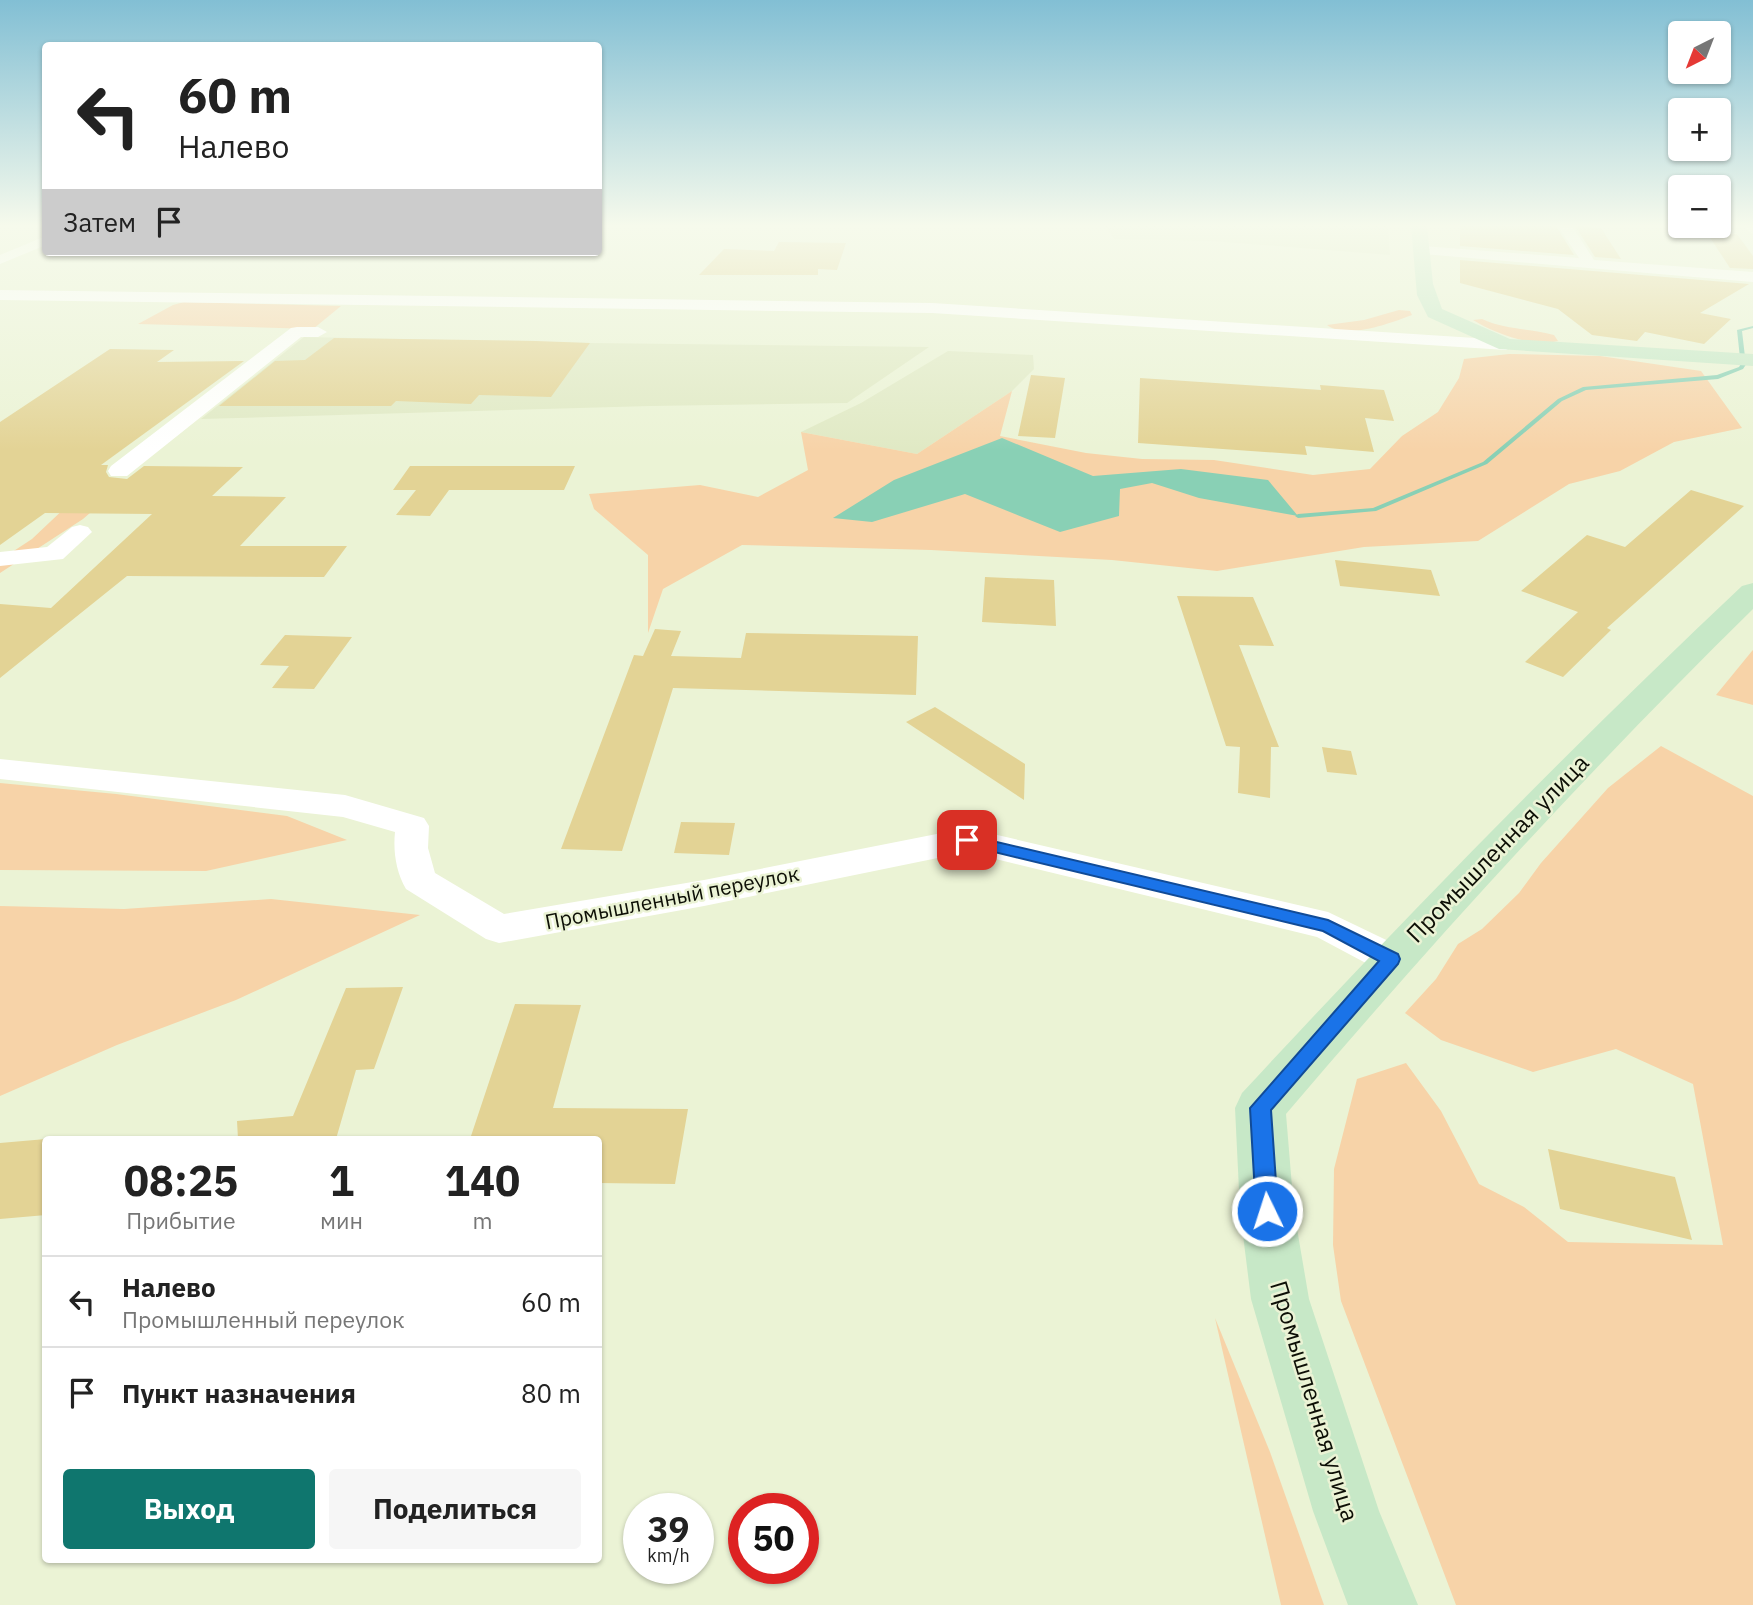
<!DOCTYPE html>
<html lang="ru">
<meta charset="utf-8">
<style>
body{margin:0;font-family:"IBM Plex Sans",sans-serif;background:#f6f6f6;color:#222;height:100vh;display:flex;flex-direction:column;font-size:26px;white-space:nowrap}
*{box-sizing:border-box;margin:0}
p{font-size:23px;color:#767676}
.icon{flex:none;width:38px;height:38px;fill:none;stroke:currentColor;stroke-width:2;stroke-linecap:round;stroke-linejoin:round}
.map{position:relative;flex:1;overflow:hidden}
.panel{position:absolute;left:42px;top:1136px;width:560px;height:427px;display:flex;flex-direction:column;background:#fff;border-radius:7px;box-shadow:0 2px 5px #0004}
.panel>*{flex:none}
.top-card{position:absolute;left:42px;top:42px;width:560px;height:214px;border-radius:7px;box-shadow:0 2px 5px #0004;background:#fff;color:#222;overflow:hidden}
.needle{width:46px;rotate:222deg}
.tools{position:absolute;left:1668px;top:21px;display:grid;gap:14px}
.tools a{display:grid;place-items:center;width:63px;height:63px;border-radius:7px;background:#fff;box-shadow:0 2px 5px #0004;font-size:35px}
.speed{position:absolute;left:623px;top:1493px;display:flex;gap:14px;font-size:35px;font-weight:700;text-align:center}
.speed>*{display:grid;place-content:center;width:91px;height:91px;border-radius:50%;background:#fff;box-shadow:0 2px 5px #0004;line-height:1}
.speed small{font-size:18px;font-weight:400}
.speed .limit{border:10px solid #d22;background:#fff;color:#111}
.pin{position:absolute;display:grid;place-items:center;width:60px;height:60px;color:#fff;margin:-30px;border-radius:14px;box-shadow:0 4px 10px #0006}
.me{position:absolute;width:77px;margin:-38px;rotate:356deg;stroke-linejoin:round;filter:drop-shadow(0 0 5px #0008)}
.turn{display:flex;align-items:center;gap:24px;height:147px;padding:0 21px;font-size:32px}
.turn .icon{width:91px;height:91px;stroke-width:2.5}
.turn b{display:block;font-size:49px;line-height:60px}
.then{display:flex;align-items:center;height:66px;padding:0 21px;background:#0003;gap:14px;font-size:26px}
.eta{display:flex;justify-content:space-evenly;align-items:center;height:119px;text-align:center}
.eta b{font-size:42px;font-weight:800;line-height:49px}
.action{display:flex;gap:14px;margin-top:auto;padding:14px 21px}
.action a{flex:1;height:80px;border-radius:7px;background:#0f766e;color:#fff;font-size:28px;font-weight:800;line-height:80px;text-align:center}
.action a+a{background:#f6f6f6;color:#222}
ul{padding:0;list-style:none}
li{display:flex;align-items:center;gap:21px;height:91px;padding:0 21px;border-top:2px solid #e0e0e0}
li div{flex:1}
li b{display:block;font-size:26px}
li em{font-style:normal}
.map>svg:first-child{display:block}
.built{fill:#e0e9c4}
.green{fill:#f7d3a8}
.water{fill:#89d0b5}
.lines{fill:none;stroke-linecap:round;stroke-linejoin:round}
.stream{fill:#89d0b5;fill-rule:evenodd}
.building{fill:#e3d395}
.minor{fill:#fff;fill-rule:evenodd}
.major{fill:#c7e8c7;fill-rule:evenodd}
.route{fill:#1a73e8;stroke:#114b97;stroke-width:2}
.labels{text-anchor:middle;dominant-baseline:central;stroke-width:5;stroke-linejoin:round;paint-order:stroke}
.street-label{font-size:21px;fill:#0d0f06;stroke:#ebf3d5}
.near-street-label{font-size:24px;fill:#0d0f06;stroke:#ebf3d5}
</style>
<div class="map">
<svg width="1753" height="1605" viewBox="0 0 1753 1605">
<rect width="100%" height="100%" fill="#ebf3d5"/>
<g class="built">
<path d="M1105 226H1388L1390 255 1211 241 1114 239Z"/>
<path d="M304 337 590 343 929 347 847 403 650 406 201 419Z"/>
<path d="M948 351 1033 355 1034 369 1012 391 917 454 801 432 861 403Z"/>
</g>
<g class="green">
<path d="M184 302 341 306 313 329 138 324 173 305Z"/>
<path d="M1399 310 1410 311 1412 315C1391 323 1346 340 1327 325L1364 320Z"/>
<path d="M1482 319C1505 330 1530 328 1554 335L1558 341C1533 348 1494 333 1473 320Z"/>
<path d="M1509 354 1600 356 1701 371 1742 428 1674 442 1620 471 1569 484 1478 541 1364 547 1217 571 1112 560 931 550 742 545 663 589 648 633V555L594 509 589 494 700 485 758 497 808 470 801 432 917 454 1012 391 1000 436 1086 453 1142 459 1214 460 1313 475 1370 469 1402 436 1438 412 1459 378 1464 359Z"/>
<path d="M113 493 83 519 0 573V560L32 539 68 505Z"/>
<path d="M1753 650V705L1716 695 1752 651Z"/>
<path d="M1661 746 1753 796V1605H1456L1341 1301 1333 1245 1334 1169 1357 1079 1406 1063 1441 1111 1479 1184 1524 1207 1568 1242 1723 1245 1693 1084 1616 1049 1533 1072 1441 1040 1405 1013 1436 979 1458 944 1482 929 1519 893 1541 863 1608 788Z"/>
<path d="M0 783 116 794 287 816 347 840 206 871 0 870Z"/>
<path d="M271 899 420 915 236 1000 117 1045 0 1096V906L124 909Z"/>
<path d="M1215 1318 1270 1452 1324 1605H1281Z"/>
</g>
<path class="water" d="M1002 438 1093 476 1181 469 1268 480 1298 516 1199 498 1152 483 1120 489 1119 516 1060 532 965 494 872 522 833 518 894 480Z"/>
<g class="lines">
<g class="stream">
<path d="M1753 326V328L1742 331 1745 357 1740 358 1737 330Z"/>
<path d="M1742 362 1747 363 1743 369 1718 379 1586 390 1562 401 1487 464 1376 511 1298 518 1295 516 1298 514 1373 508 1483 462 1558 399 1583 387 1717 375 1739 367Z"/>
</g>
</g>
<g class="building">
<path d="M1460 226H1556L1574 255 1460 246Z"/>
<path d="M1575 226 1601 228 1621 259 1595 257Z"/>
<path d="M1707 233 1737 234 1753 256V269L1730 268Z"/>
<path d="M779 242 846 243 837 270 818 269V275H699L724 249 774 251Z"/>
<path d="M1460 260 1749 284 1700 313 1731 319 1704 344 1645 332 1637 341 1592 335 1558 309 1460 283Z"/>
<path d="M334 338 536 341 590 343 551 397 479 395 471 404 396 401 391 406H219L275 361 305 360Z"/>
<path d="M110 349 174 350 157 362 244 361 101 465H108L106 472 109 477 127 479 144 466 243 467 212 496 286 497 240 546H347L324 577 127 576 0 678V604L51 608 152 514 45 513 0 545V422Z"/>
<path d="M1031 375 1065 378 1055 438 1018 436Z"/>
<path d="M1140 378 1321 390 1320 385 1384 390 1394 421 1365 418 1374 452 1305 446 1307 455 1138 443Z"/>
<path d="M410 466H575L564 490H449L430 516 396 515 416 490H393Z"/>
<path d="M1691 490 1744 506 1607 628 1611 630 1563 677 1525 662 1578 612 1521 591 1587 535 1625 547Z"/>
<path d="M1335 560 1431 570 1440 596 1340 586Z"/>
<path d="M985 577 1054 580 1056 626 982 622Z"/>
<path d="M1177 596 1253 597 1274 646 1239 645 1279 747H1271L1270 798 1238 793 1240 747 1226 746Z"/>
<path d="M655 629 681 631 671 656 741 658 746 633 918 636 916 695 673 688 622 851 561 849 634 655 643 656Z"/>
<path d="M285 635 352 637 314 689 272 688 289 666 260 665Z"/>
<path d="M935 707 1025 764 1024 800 906 722Z"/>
<path d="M1322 747 1351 751 1357 775 1327 772Z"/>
<path d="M681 822 735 823 729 855 674 853Z"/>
<path d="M403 987 374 1069 356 1070 336 1139H238L237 1121 293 1116 346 988Z"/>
<path d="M515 1004 581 1005 553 1108 688 1109 675 1184 598 1183V1139H470Z"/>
<path d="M46 1139V1215L0 1219V1143Z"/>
<path d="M1548 1149 1675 1177 1692 1240 1560 1209Z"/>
</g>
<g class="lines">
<g class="minor">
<path d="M1558 226H1572L1594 260 1753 272V282L1423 254 1416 250 1423 246 1579 258Z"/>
<path d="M1742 226H1753V234Z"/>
<path d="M46 236V245L0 264V255Z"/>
<path d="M0 290 932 303 1506 340 1515 345 1506 350 932 313 0 300Z"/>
<path d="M297 327H318L327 332 318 337H301L127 476H111L108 471 111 466 291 328Z"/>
<path d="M80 525 88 527 92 532 63 559 0 566V552L47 547 72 527Z"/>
<path d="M0 759 345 795 424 818 429 826 428 848 435 873 504 914 704 880 967 828 1328 912 1405 949 1410 959 1405 969 1391 973 1377 969 1317 937 967 852 704 906 499 943 486 939 406 889C396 872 393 851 395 832L343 817 0 779Z"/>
</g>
<g class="major">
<path d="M1411 226H1427L1433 284 1442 309 1510 339 1753 354V366L1499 349 1428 317 1417 295Z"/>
<path d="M1753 583V609C1589 770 1435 939 1286 1114L1294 1211 1309 1299 1379 1511 1418 1605H1348L1313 1511 1251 1299 1240 1211 1235 1108 1242 1093C1404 918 1569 749 1742 586Z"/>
</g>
</g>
<linearGradient id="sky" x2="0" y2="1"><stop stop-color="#82bfd4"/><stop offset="0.5" stop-color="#f6faec"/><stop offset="1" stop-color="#f6faec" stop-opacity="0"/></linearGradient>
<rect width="1753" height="451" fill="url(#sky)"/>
<path class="route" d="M967 835 1328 920 1398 954 1400 959 1398 964 1271 1110 1278 1211 1275 1218 1267 1221 1259 1218 1256 1211 1250 1108 1379 961 1323 931 961 844 959 840 961 836Z"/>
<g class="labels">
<g class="street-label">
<text transform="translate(672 897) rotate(-11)">Промышленный переулок</text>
</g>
<g class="near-street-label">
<text transform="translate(1497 848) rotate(-46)">Промышленная улица</text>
<text transform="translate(1315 1401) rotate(73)">Промышленная улица</text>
</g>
</g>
</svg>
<div class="tools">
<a><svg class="needle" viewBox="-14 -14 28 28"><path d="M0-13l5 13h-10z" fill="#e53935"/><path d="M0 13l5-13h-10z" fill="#767676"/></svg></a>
<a>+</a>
<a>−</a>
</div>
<div class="speed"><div>39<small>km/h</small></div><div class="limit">50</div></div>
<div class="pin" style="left:967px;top:840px;background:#d93025"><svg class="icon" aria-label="arrive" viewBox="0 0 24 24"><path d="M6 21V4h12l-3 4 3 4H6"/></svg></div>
<svg class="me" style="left:1267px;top:1211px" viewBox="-20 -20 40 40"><circle r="17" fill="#1a73e8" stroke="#fff" stroke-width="3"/><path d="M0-11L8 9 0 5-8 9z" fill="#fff"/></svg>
<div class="top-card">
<div class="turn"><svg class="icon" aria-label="left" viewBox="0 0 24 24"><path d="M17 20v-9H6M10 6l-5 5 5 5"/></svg><div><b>60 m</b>Налево</div></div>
<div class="then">Затем<svg class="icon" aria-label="arrive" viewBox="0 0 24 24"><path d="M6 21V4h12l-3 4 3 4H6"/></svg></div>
</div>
<section class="panel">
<div class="eta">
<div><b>08:25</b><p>Прибытие</p></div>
<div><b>1</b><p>мин</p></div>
<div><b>140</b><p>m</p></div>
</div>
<ul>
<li><svg class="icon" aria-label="left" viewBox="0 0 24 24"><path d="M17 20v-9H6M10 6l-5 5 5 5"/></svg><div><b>Налево</b><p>Промышленный переулок</p></div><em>60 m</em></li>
<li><svg class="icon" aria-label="arrive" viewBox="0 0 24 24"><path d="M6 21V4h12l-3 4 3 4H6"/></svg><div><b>Пункт назначения</b></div><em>80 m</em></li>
</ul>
<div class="action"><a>Выход</a><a>Поделиться</a></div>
</section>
</div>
